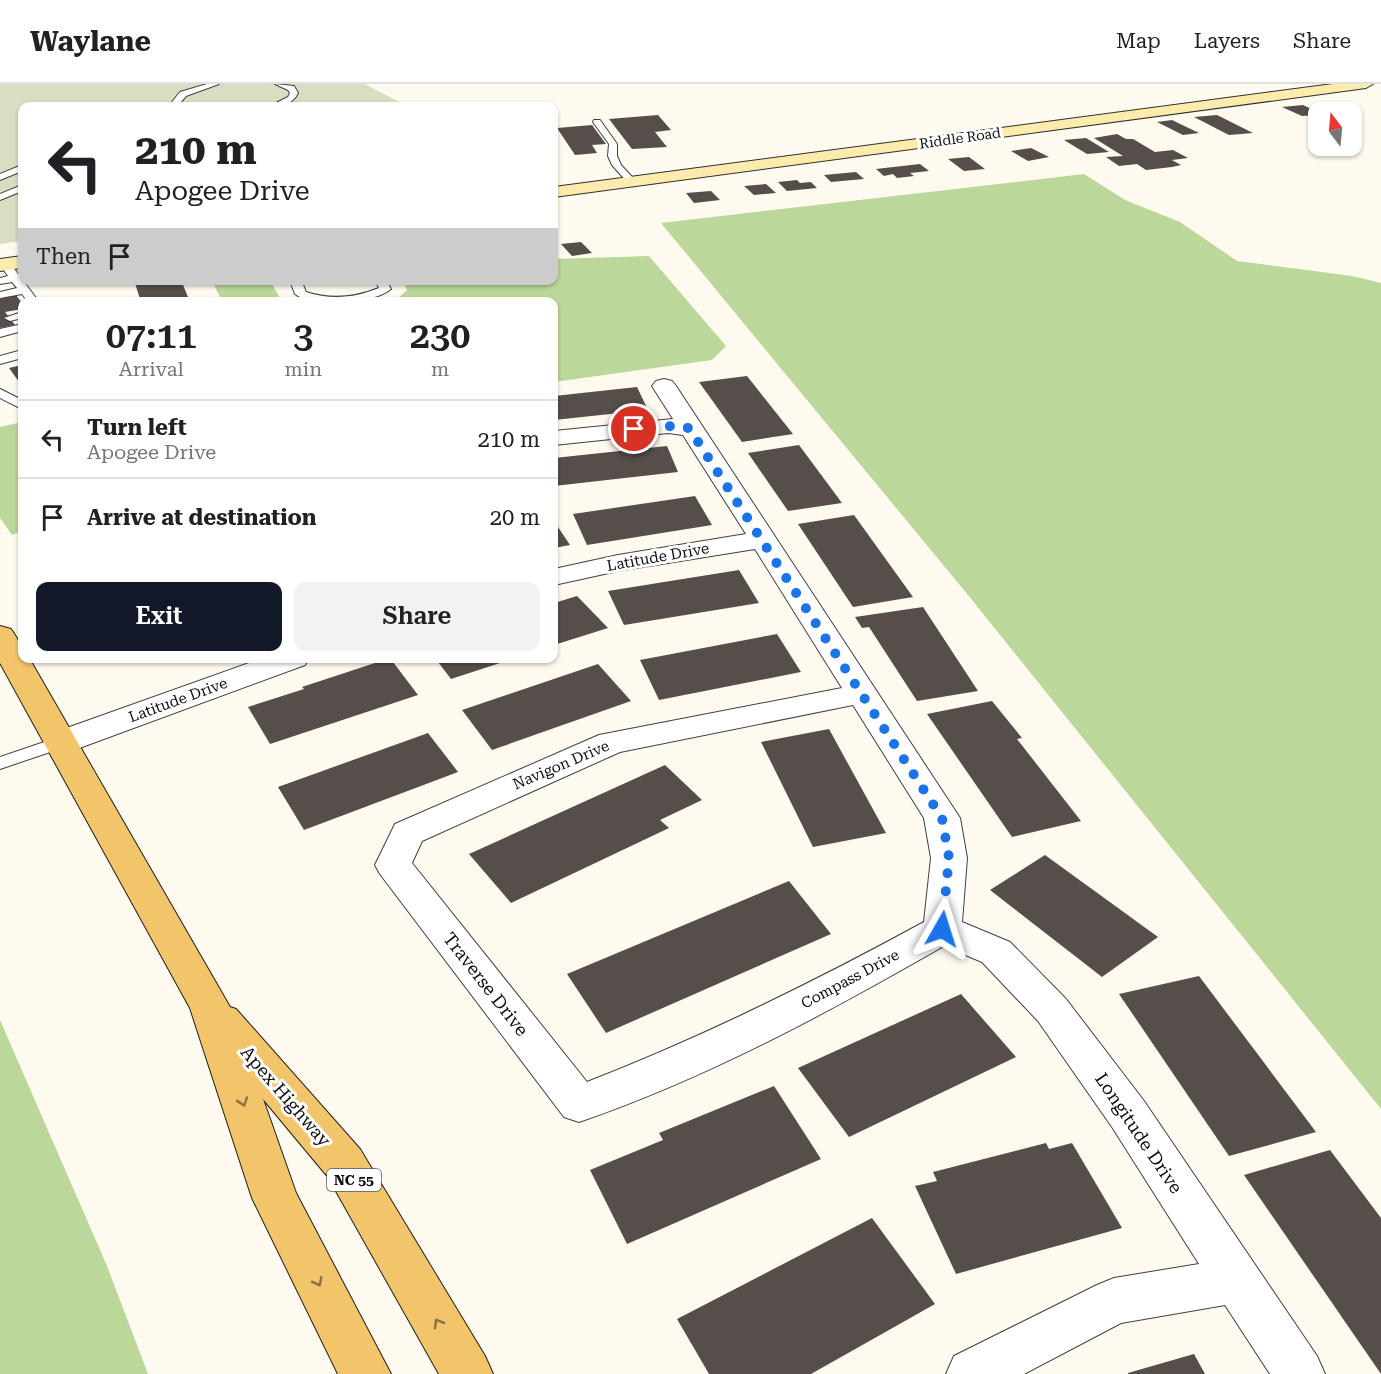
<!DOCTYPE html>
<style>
body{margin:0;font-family:"Roboto Serif",serif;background:#f2f2f2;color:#202124;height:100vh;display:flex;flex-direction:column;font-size:22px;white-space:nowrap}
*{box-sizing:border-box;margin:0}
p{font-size:20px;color:#757577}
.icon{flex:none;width:33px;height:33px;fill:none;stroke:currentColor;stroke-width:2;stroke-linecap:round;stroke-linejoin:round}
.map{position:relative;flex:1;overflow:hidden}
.side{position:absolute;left:18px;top:213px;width:540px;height:366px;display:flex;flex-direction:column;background:#fff;border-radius:12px;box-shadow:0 2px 4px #0004}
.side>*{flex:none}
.hud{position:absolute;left:18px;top:18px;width:540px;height:183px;border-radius:12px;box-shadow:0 2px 4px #0004;background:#fff;color:#202124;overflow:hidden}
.needle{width:39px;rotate:344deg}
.controls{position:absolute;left:1308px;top:18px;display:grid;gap:12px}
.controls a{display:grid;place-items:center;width:54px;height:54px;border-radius:12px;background:#fff;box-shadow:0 2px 4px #0004;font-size:30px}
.pin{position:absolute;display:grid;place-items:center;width:51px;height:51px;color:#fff;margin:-26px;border:3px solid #fff;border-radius:50%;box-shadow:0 2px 6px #0007}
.me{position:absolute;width:66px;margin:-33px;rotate:6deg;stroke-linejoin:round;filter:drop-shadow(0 0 4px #0008)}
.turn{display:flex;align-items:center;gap:21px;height:126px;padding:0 18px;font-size:27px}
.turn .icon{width:78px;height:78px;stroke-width:2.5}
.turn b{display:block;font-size:42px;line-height:51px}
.then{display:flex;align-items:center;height:57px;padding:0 18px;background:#0003;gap:12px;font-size:22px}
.eta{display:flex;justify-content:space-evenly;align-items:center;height:102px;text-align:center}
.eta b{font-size:36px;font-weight:600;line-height:42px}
.action{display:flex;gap:12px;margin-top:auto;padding:12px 18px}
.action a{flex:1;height:69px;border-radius:12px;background:#111827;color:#fff;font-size:24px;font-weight:600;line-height:69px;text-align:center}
.action a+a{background:#f2f2f2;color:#202124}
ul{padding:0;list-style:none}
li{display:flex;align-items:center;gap:18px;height:78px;padding:0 18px;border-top:2px solid #e0e0e0}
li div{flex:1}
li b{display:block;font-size:22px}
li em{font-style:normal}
header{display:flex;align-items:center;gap:36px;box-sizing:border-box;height:84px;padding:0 30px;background:#fff;border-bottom:2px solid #e0e0e0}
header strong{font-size:28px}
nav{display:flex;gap:33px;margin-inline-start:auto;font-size:21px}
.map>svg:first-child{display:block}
.forest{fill:#bbd79a}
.cemetery{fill:#d8dfc1}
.building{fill:#564e4a}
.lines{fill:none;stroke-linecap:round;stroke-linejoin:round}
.lane-casing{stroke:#404040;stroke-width:2}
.street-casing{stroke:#404040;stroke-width:2}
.secondary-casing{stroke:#2f2f2f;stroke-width:2}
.primary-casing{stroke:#1e1e1e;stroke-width:2}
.lane{fill:#fff;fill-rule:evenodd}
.street{fill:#fff;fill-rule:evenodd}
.secondary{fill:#fbecad;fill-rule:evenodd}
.primary{fill:#f2c56b;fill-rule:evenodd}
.oneway{stroke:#8b7241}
.route{stroke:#1a73e8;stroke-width:10;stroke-dasharray:0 18}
.labels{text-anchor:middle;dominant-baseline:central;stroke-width:6;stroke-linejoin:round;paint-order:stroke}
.far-street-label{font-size:14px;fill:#0d0d0d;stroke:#fff}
.shield{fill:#fff;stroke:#565656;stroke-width:1.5}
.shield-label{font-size:14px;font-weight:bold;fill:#0d0d0d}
.street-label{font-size:15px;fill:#0d0d0d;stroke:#fff}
.near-street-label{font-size:18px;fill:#0d0d0d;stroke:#fff}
</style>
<header>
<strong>Waylane</strong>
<nav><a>Map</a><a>Layers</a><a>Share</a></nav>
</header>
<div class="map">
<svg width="1381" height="1290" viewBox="0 0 1381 1290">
<rect width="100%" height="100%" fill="#fefaef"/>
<g class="forest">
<path d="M1084 90 1125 116 1180 138 1237 177 1352 192 1381 199V1025L968 511 661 139Z"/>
<path d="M649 172 726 262 712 276 554 298V218L395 217 407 206 403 197 554 196V175Z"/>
<path d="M212 197H270L282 217H222Z"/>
<path d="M22 338V447L12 451 0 434V343Z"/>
<path d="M0 936 107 1182 148 1290H0Z"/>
</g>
<path class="cemetery" d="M0 0H365L399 18 376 22H22V157L0 160Z"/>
<g class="building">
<path d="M1303 21 1318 28V31L1302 32 1282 23Z"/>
<path d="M658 31 671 46 655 48 667 63 632 65 609 35Z"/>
<path d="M1217 31 1253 49 1229 51 1194 33Z"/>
<path d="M1172 36 1199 49 1183 51 1157 38Z"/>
<path d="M592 41 606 60 592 61 597 69 575 71 557 44Z"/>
<path d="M1117 50 1126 55H1133L1155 68 1173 66 1188 74 1172 76 1181 81 1172 83 1146 86 1137 80 1119 82 1106 73 1123 72 1094 54Z"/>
<path d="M1086 54 1109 68 1087 70 1064 56Z"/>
<path d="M1031 64 1049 73 1028 77 1011 67Z"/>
<path d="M969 73 985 85 964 87 948 75Z"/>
<path d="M920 80 929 87 910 89 914 92 897 94 893 90 884 92 876 85Z"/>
<path d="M856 88 864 95 831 98 824 91Z"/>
<path d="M797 96 800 99 811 98 817 104 787 107 778 98Z"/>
<path d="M766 100 776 109 754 111 744 102Z"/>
<path d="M711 107 720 116 694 119 686 109Z"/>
<path d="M581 158 592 169 572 172 561 160Z"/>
<path d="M134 196H181L188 213 141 218Z"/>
<path d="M16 211 22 219V225L5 228 15 241 0 244V215Z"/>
<path d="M22 281V302L9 284Z"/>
<path d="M747 292 793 350 742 358 699 298Z"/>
<path d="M637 303 648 326 554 336V312Z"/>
<path d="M799 361 842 419 788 427 748 369Z"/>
<path d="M667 362 678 388 554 402V374Z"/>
<path d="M695 412 712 441 587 461 573 430Z"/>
<path d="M854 431 913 513 853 523 798 440Z"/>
<path d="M554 437 570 461 554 464Z"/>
<path d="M739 486 759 519 624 541 608 507Z"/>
<path d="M577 512 608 544 554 561V519Z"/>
<path d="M923 523 978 607 917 617 869 543 862 544 855 533Z"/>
<path d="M777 550 801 588 659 616 640 576Z"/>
<path d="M390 574 418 611 270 660 248 623 304 605 302 603Z"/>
<path d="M435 574H512V575L451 595Z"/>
<path d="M598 580 631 617 492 666 462 626Z"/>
<path d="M992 617 1022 654 1017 655 1081 737 1012 753 927 630Z"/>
<path d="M829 645 886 749 813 763 761 658Z"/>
<path d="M428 649 458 688 304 746 278 703Z"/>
<path d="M665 681 702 716 660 736 669 744 511 819 469 770Z"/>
<path d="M1045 771 1158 853 1102 893 990 806Z"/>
<path d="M789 797 831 850 606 949 567 890Z"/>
<path d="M1199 892 1316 1048 1229 1072 1119 910Z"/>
<path d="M961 910 1016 973 849 1053 798 984Z"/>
<path d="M774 1002 821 1075 627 1160 590 1086 663 1056 659 1049Z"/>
<path d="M1046 1059 1049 1065 1072 1059 1122 1144 956 1190 915 1102 937 1097 933 1088Z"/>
<path d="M1330 1066 1381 1134V1290L1244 1091Z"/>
<path d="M872 1134 935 1220 811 1290H709L677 1235Z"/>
<path d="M1194 1270 1205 1290H1128V1289Z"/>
</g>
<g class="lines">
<g class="lane-casing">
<g id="lane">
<path d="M207 0H219L186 12 181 18 184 22H176L172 18 180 8Z"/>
<path d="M275 0 294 2 298 9C293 20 282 22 270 22L288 13 290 9 288 6Z"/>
<path d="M594 36H600L617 60V72L621 81 634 95V99H628L612 81 608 72 609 60 593 38Z"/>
<path d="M22 81V87L0 96V90Z"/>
<path d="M22 101V107L0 116V110Z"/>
<path d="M5 177 9 178 39 218H28L22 210 0 214V208L17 204 12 198 0 200V194L8 192 0 181Z"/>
<path d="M301 196 306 208C331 216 354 214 379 204L375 196H386L391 205C374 220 312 224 295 210L290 197Z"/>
<path d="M22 228V234L10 237 4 234Z"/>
<path d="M22 240V247L0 253V245Z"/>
<path d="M22 266V274L0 280V272Z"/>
<path d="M0 305 22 316V325L0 314Z"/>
<path d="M62 652 68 654 71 658 68 662 0 685V673Z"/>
</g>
</g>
<g class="street-casing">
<g id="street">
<path d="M664 295 672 297 676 302 960 734 967 774 962 838 1010 858 1066 915 1144 1017 1317 1272 1325 1290H1270L1225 1221 1121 1239 1024 1290H946L954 1272 1097 1201 1114 1194 1199 1180 1112 1043 1038 937 982 878 944 862C827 929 707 994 579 1038L564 1033 380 790 375 781 395 740 599 651 842 604 755 465 618 487 554 501V485L618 471 746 450 683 351 668 349 554 361V347L673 335 652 302 656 297ZM853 621 924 734 931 774 924 838C814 898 703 953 587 998L412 779 422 757 620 668Z"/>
<path d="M263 574H309L305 581 74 666 62 669 50 666 45 658 50 650Z"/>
</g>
</g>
<g class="secondary-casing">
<g id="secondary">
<path d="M1333 0H1373L1366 4 554 113V103Z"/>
<path d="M22 172V184L0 187V175Z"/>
</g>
</g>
<g class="primary-casing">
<path id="primary" d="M0 542 11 545C18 555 22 562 22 574H29L230 923 236 925 360 1065 485 1272 493 1290H439L328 1093 263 1015 296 1109 391 1290H338L252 1114 190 924 0 579Z"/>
</g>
<use href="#lane" class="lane"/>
<use href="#street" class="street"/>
<use href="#secondary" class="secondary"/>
<use href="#primary" class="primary"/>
</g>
<defs><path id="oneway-chevron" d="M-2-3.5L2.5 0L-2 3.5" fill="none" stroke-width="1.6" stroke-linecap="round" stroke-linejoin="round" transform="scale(1.5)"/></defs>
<g class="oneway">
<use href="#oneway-chevron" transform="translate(243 1018) rotate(71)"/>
<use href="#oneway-chevron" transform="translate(318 1198) rotate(63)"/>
<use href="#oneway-chevron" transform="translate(438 1239) rotate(-120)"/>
</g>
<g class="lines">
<path class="route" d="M634 345 668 342 689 344 942 734 949 774 942 845"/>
</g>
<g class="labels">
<g class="far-street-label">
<text transform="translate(960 54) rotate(-8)">Riddle Road</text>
</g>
<rect class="shield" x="327" y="1085" width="54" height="22" rx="4.5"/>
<g class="shield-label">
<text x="354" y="1096">NC 55</text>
</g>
<g class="street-label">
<text transform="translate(658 473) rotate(-10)">Latitude Drive</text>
<text transform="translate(178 616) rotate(-20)">Latitude Drive</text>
<text transform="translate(561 681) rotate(-23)">Navigon Drive</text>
<text transform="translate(850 895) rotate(-28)">Compass Drive</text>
</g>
<g class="near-street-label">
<text transform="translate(486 900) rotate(52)">Traverse Drive</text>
<text transform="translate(286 1012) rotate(49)">Apex Highway</text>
<text transform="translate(1139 1049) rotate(56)">Longitude Drive</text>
</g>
</g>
</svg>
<div class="controls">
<a><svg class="needle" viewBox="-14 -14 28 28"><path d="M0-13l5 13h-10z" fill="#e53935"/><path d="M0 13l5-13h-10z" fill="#757577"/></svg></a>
</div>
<div class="pin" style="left:634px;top:345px;background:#d93025"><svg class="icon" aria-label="arrive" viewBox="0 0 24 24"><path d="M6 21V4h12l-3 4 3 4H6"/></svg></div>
<svg class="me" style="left:942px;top:845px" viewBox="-20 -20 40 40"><path d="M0-17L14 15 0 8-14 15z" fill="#1a73e8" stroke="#fff" stroke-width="4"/></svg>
<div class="hud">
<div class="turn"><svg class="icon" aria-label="left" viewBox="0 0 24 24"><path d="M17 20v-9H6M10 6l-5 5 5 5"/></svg><div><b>210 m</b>Apogee Drive</div></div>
<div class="then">Then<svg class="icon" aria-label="arrive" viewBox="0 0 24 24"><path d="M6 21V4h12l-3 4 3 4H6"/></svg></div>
</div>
<section class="side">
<div class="eta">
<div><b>07:11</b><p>Arrival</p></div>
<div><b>3</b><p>min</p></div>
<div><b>230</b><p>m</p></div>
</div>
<ul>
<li><svg class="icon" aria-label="left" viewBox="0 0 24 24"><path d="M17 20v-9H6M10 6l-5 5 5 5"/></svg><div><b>Turn left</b><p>Apogee Drive</p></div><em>210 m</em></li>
<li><svg class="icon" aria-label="arrive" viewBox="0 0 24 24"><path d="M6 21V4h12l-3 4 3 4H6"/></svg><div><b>Arrive at destination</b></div><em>20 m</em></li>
</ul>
<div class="action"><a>Exit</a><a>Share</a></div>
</section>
</div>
